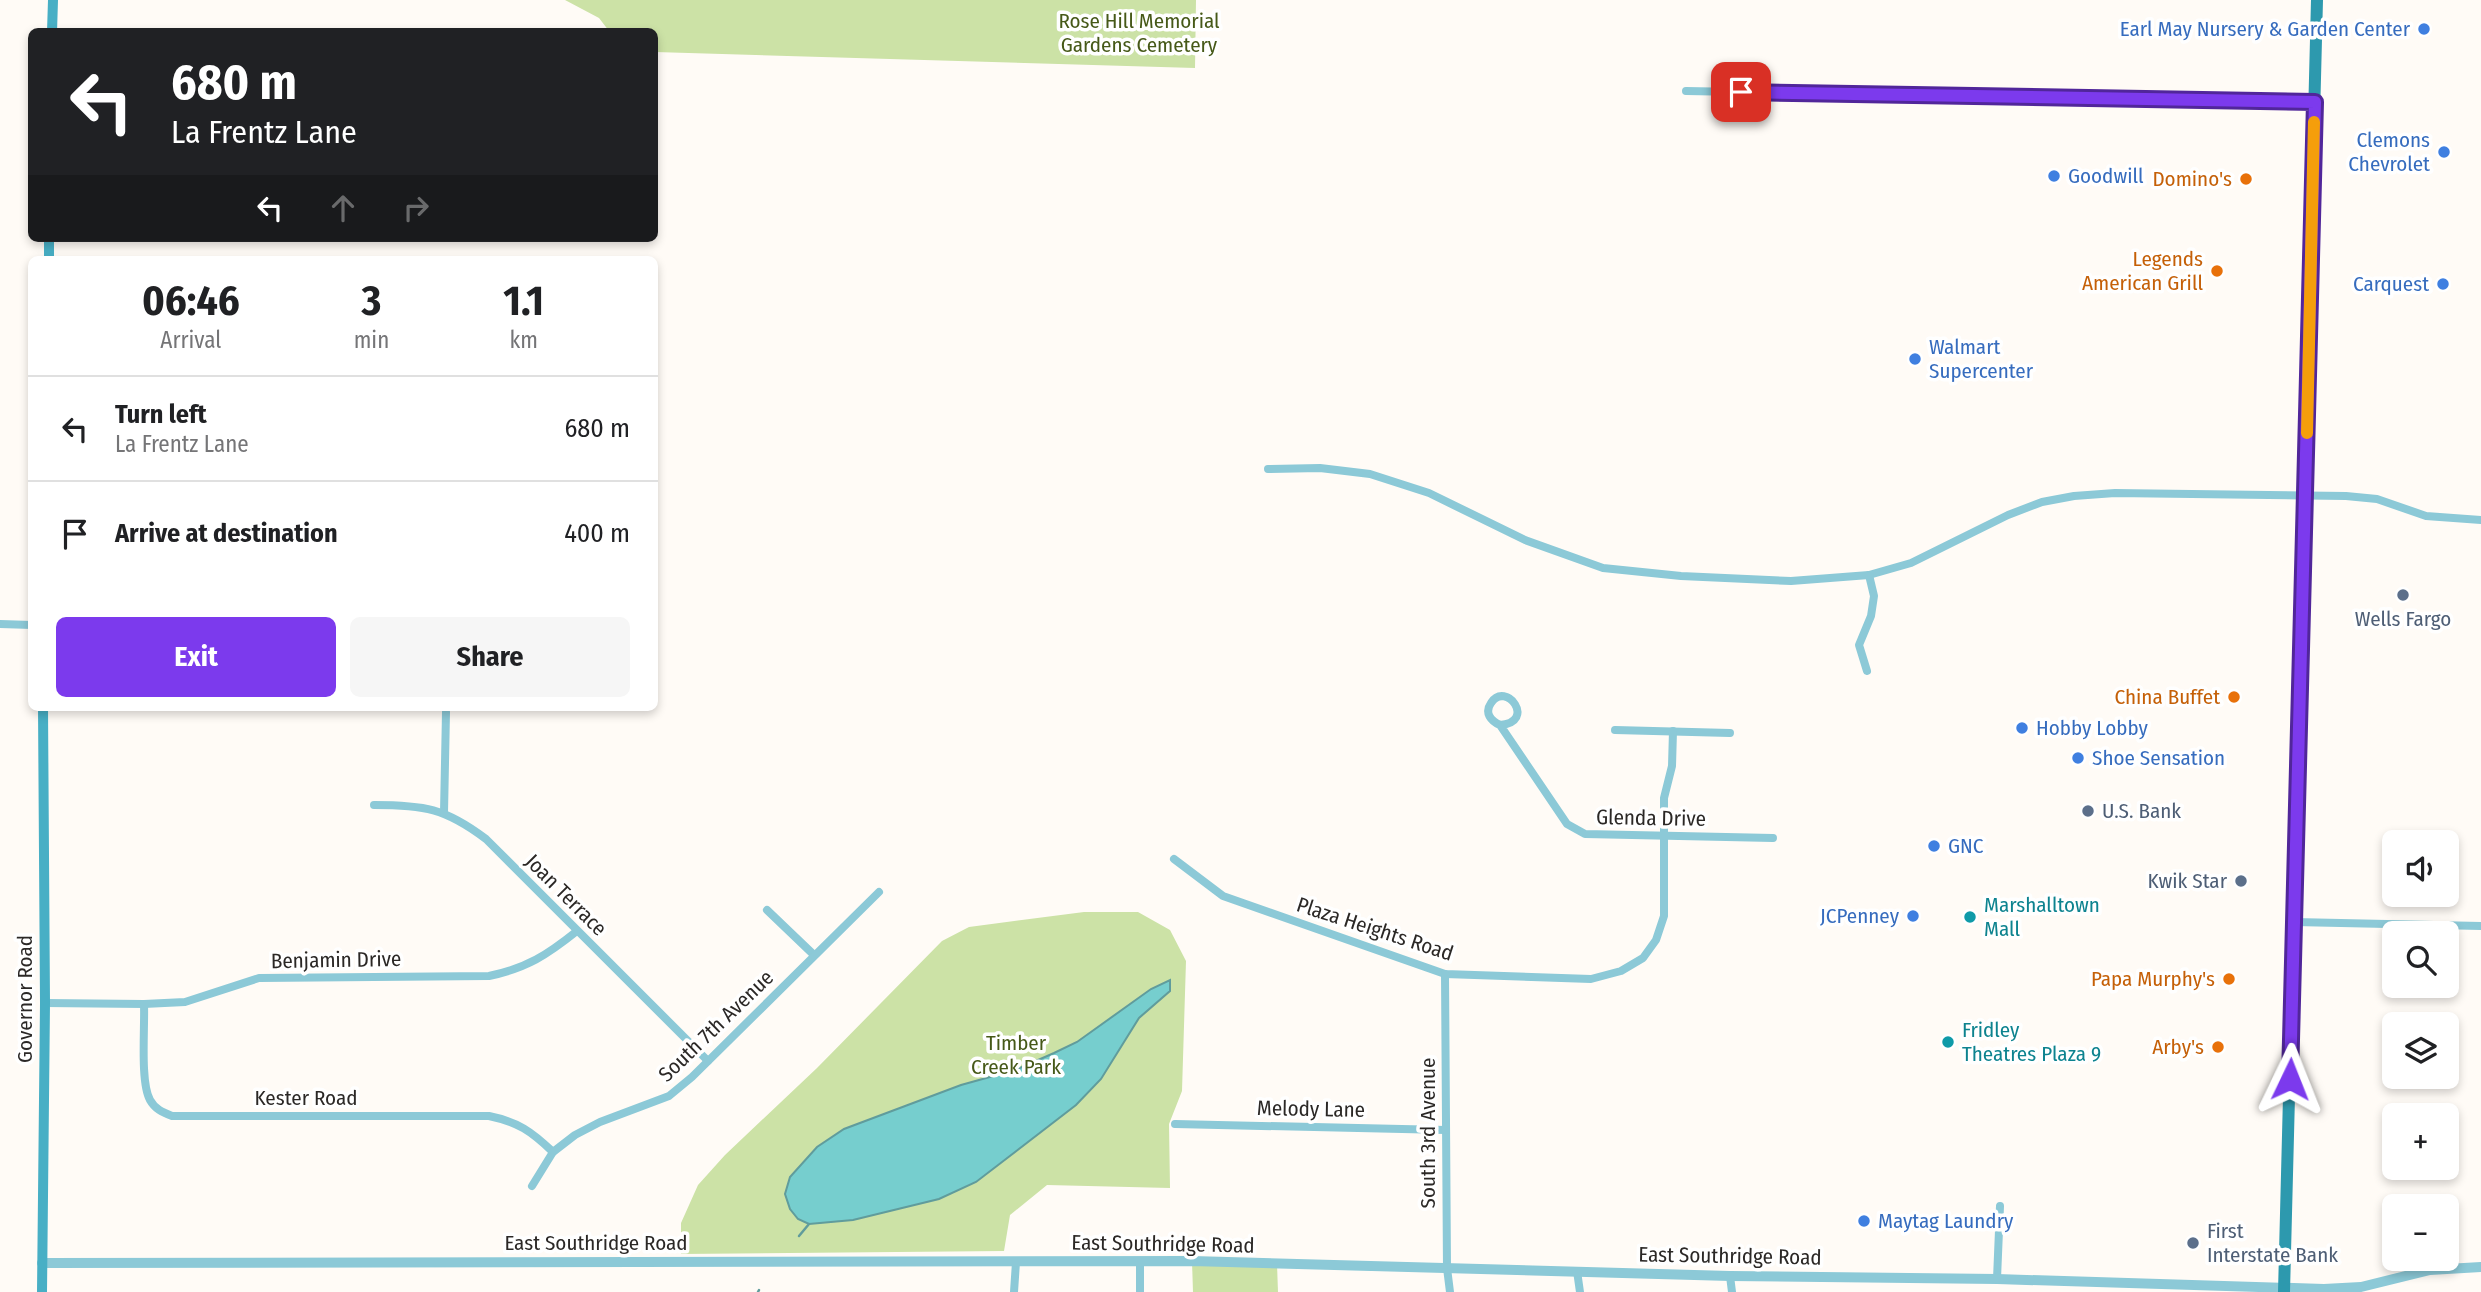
<!DOCTYPE html>
<meta charset="utf-8">
<style>
body{margin:0;font-family:"Fira Sans Condensed",sans-serif;background:#f6f6f6;color:#202124;height:100vh;display:flex;flex-direction:column;font-size:26px;white-space:nowrap}
*{box-sizing:border-box;margin:0}
p{font-size:23px;color:#757577}
.icon{flex:none;width:38px;height:38px;fill:none;stroke:currentColor;stroke-width:2;stroke-linecap:round;stroke-linejoin:round}
.map{position:relative;flex:1;overflow:hidden}
.sheet{position:absolute;left:28px;top:256px;width:630px;height:455px;display:flex;flex-direction:column;background:#fff;border-radius:10px;box-shadow:0 4px 10px #0003}
.sheet>*{flex:none}
.guide{position:absolute;left:28px;top:28px;width:630px;height:214px;border-radius:10px;box-shadow:0 4px 10px #0003;background:#202124;color:#fff;overflow:hidden}
.tools{position:absolute;left:2382px;top:830px;display:grid;gap:14px}
.tools a{display:grid;place-items:center;width:77px;height:77px;border-radius:10px;background:#fff;box-shadow:0 4px 10px #0003;font-size:35px}
.pin{position:absolute;display:grid;place-items:center;width:60px;height:60px;color:#fff;margin:-30px;border-radius:14px;box-shadow:0 4px 10px #0006}
.me{position:absolute;width:77px;margin:-38px;rotate:2deg;stroke-linejoin:round;filter:drop-shadow(0 0 5px #0008)}
.turn{display:flex;align-items:center;gap:24px;height:147px;padding:0 28px;font-size:32px}
.turn .icon{width:91px;height:91px;stroke-width:2.5}
.turn b{display:block;font-size:49px;line-height:60px}
.lanes{display:flex;align-items:center;height:66px;padding:0 28px;background:#0003;justify-content:center;gap:35px;direction:ltr}
.lanes .off{opacity:.35}
.eta{display:flex;justify-content:space-evenly;align-items:center;height:119px;text-align:center}
.eta b{font-size:42px;font-weight:700;line-height:49px}
.cta{display:flex;gap:14px;margin-top:auto;padding:14px 28px}
.cta a{flex:1;height:80px;border-radius:10px;background:#7c3aed;color:#fff;font-size:28px;font-weight:700;line-height:80px;text-align:center}
.cta a+a{background:#f6f6f6;color:#202124}
ul{padding:0;list-style:none}
li{display:flex;align-items:center;gap:21px;height:105px;padding:0 28px;border-top:2px solid #e0e0e0}
li div{flex:1}
li b{display:block;font-size:26px}
li em{font-style:normal}
.map>svg:first-child{display:block}
.green{fill:#cce2a6}
.water{fill:#76cece;stroke:#609c9c;stroke-width:2}
.lines{fill:none;stroke-linecap:round;stroke-linejoin:round}
.stream{stroke:#609c9c;stroke-width:2.5}
.minor{stroke:#8cc9d7;stroke-width:8}
.tertiary{stroke:#8cc9d7;stroke-width:10}
.secondary{stroke:#48afc5;stroke-width:10}
.primary{stroke:#2d99ae;stroke-width:12}
.route-casing{stroke:#51269a;stroke-width:18}
.route{stroke:#7c3aed;stroke-width:12}
.slow{stroke:#f59e0b;stroke-width:12}
.shop-dot{fill:#3f7fe0;stroke:#fff;stroke-width:2.5}
.food-dot{fill:#e8710a;stroke:#fff;stroke-width:2.5}
.service-dot{fill:#5c6f8a;stroke:#fff;stroke-width:2.5}
.culture-dot{fill:#0f9aa8;stroke:#fff;stroke-width:2.5}
.labels{text-anchor:middle;dominant-baseline:central;stroke-width:7;stroke-linejoin:round;paint-order:stroke}
.park-label{font-size:21px;fill:#465918;stroke:#fff}
.shop-label{font-size:21px;fill:#366cbe;stroke:#fff;text-anchor:start}
.food-label{font-size:21px;fill:#c56008;stroke:#fff;text-anchor:end}
.service-label{font-size:21px;fill:#4e5e75;stroke:#fff;text-anchor:start}
.street-label{font-size:21px;fill:#2b2826;stroke:#fff}
.culture-label{font-size:21px;fill:#0d838f;stroke:#fff;text-anchor:start}
</style>
<div class="map">
<svg width="2481" height="1292" viewBox="0 0 2481 1292">
<rect width="100%" height="100%" fill="#fffbf6"/>
<g class="green">
<path d="M565 0H1196L1195 68 655 52 654 32 609 31 599 18Z"/>
<path d="M1084 912H1138L1170 930 1186 961 1182 1091 1169 1124 1170 1188 1047 1185 1010 1215 1004 1251 681 1254V1223L698 1185 725 1155 817 1068 942 941 969 927Z"/>
<path d="M1192 1261 1277 1264 1278 1292H1193Z"/>
</g>
<path class="water" d="M1170 980V991L1139 1018 1101 1079 1076 1105 976 1182 939 1199 853 1220 809 1224 798 1219 790 1209 785 1194 790 1177 817 1147 844 1129 961 1085 1015 1070 1054 1053 1077 1042 1151 989Z"/>
<g class="lines">
<g class="stream">
<path d="M799 1236 809 1224"/>
<path d="M758 1292 759 1290"/>
</g>
<g class="minor">
<path d="M1686 91 2315 102"/>
<path d="M1268 469 1320 468 1370 474 1429 493 1525 540 1603 568 1681 576 1791 581 1869 575 1911 563 2008 515 2042 502 2074 496 2115 493 2346 496 2377 499 2426 516 2481 520"/>
<path d="M0 624 32 625"/>
<path d="M1867 671 1859 645 1871 616 1874 596 1869 575"/>
<path d="M1500 725C1537 722 1506 680 1491 703 1484 713 1491 721 1500 725L1567 824 1585 834 1773 838"/>
<path d="M1615 730 1730 733"/>
<path d="M374 805C424 805 445 808 486 839L708 1061"/>
<path d="M444 813 446 712"/>
<path d="M1174 859 1223 896 1445 974 1591 979 1621 971 1643 958 1656 940 1664 916V798L1672 766 1673 731"/>
<path d="M767 910 814 955"/>
<path d="M2294 922 2481 926"/>
<path d="M1445 974 1447 1268 1450 1292"/>
<path d="M45 1003 144 1004 185 1002 259 978 489 976C527 968 547 955 577 931"/>
<path d="M144 1004C145 1027 140 1082 150 1100 155 1109 162 1112 172 1116H489C518 1122 531 1131 553 1152"/>
<path d="M1175 1124 1446 1130"/>
<path d="M532 1186 553 1152 575 1135 600 1122 669 1096 692 1077 879 892"/>
<path d="M1140 1261V1292"/>
<path d="M1577 1271 1580 1292"/>
<path d="M1730 1276 1732 1292"/>
<path d="M1997 1279 2000 1206"/>
<path d="M1014 1292 1016 1262"/>
</g>
<path class="tertiary" d="M42 1263 1192 1261 1730 1276 1997 1279 2324 1289 2361 1287 2430 1270 2481 1267"/>
<g class="secondary">
<path d="M52 32 53 0"/>
<path d="M49 259V238"/>
<path d="M42 1292 45 1003 43 707"/>
</g>
<path class="primary" d="M2284 1292 2317 0"/>
</g>
<g class="lines">
<g class="route-casing">
<path id="route" d="M1741 92 2315 102 2290 1079"/>
</g>
<use href="#route" class="route"/>
<path class="slow" d="M2307 433 2314 122"/>
</g>
<g class="shop-dot">
<circle cx="2424" cy="29" r="7"/>
<circle cx="2444" cy="152" r="7"/>
<circle cx="2054" cy="176" r="7"/>
<circle cx="2443" cy="284" r="7"/>
<circle cx="1915" cy="359" r="7"/>
<circle cx="2022" cy="728" r="7"/>
<circle cx="2078" cy="758" r="7"/>
<circle cx="1934" cy="846" r="7"/>
<circle cx="1913" cy="916" r="7"/>
<circle cx="1864" cy="1221" r="7"/>
</g>
<g class="food-dot">
<circle cx="2246" cy="179" r="7"/>
<circle cx="2217" cy="271" r="7"/>
<circle cx="2234" cy="697" r="7"/>
<circle cx="2229" cy="979" r="7"/>
<circle cx="2218" cy="1047" r="7"/>
</g>
<g class="service-dot">
<circle cx="2403" cy="595" r="7"/>
<circle cx="2088" cy="811" r="7"/>
<circle cx="2241" cy="881" r="7"/>
<circle cx="2193" cy="1243" r="7"/>
</g>
<g class="culture-dot">
<circle cx="1970" cy="917" r="7"/>
<circle cx="1948" cy="1042" r="7"/>
</g>
<g class="labels">
<g class="park-label">
<text x="1139" y="21">Rose Hill Memorial<tspan x="1139" dy="24">Gardens Cemetery</tspan></text>
<text x="1016" y="1043">Timber<tspan x="1016" dy="24">Creek Park</tspan></text>
</g>
<g class="shop-label">
<text x="2410" y="29" text-anchor="end">Earl May Nursery &amp; Garden Center</text>
<text x="2430" y="140" text-anchor="end">Clemons<tspan x="2430" dy="24">Chevrolet</tspan></text>
<text x="2068" y="176">Goodwill</text>
<text x="2429" y="284" text-anchor="end">Carquest</text>
<text x="1929" y="347">Walmart<tspan x="1929" dy="24">Supercenter</tspan></text>
<text x="2036" y="728">Hobby Lobby</text>
<text x="2092" y="758">Shoe Sensation</text>
<text x="1948" y="846">GNC</text>
<text x="1899" y="916" text-anchor="end">JCPenney</text>
<text x="1878" y="1221">Maytag Laundry</text>
</g>
<g class="food-label">
<text x="2232" y="179">Domino's</text>
<text x="2203" y="259">Legends<tspan x="2203" dy="24">American Grill</tspan></text>
<text x="2220" y="697">China Buffet</text>
<text x="2215" y="979">Papa Murphy's</text>
<text x="2204" y="1047">Arby's</text>
</g>
<g class="service-label">
<text x="2403" y="619" text-anchor="middle">Wells Fargo</text>
<text x="2102" y="811">U.S. Bank</text>
<text x="2227" y="881" text-anchor="end">Kwik Star</text>
<text x="2207" y="1231">First<tspan x="2207" dy="24">Interstate Bank</tspan></text>
</g>
<g class="street-label">
<text transform="translate(1651 818) rotate(1)">Glenda Drive</text>
<text transform="translate(566 895) rotate(45)">Joan Terrace</text>
<text transform="translate(1375 929) rotate(18)">Plaza Heights Road</text>
<text transform="translate(336 960) rotate(-1)">Benjamin Drive</text>
<text transform="translate(25 999) rotate(-90)">Governor Road</text>
<text transform="translate(716 1026) rotate(-44)">South 7th Avenue</text>
<text x="306" y="1098">Kester Road</text>
<text transform="translate(1311 1109) rotate(1)">Melody Lane</text>
<text transform="translate(1428 1133) rotate(-90)">South 3rd Avenue</text>
<text x="596" y="1243">East Southridge Road</text>
<text transform="translate(1163 1244) rotate(1)">East Southridge Road</text>
<text transform="translate(1730 1256) rotate(1)">East Southridge Road</text>
</g>
<g class="culture-label">
<text x="1984" y="905">Marshalltown<tspan x="1984" dy="24">Mall</tspan></text>
<text x="1962" y="1030">Fridley<tspan x="1962" dy="24">Theatres Plaza 9</tspan></text>
</g>
</g>
</svg>
<div class="tools">
<a><svg class="icon" aria-label="sound" viewBox="0 0 24 24"><path d="M4 9h4l5-4v14l-5-4H4zM17 9q2 3 0 6"/></svg></a>
<a><svg class="icon" aria-label="search" viewBox="0 0 24 24"><circle cx="10" cy="10" r="6"/><path d="M15 15l6 6"/></svg></a>
<a><svg class="icon" aria-label="layers" viewBox="0 0 24 24"><path d="M12 4l9 5-9 5-9-5zM3 14l9 5 9-5"/></svg></a>
<a>+</a>
<a>−</a>
</div>
<div class="pin" style="left:1741px;top:92px;background:#d93025"><svg class="icon" aria-label="arrive" viewBox="0 0 24 24"><path d="M6 21V4h12l-3 4 3 4H6"/></svg></div>
<svg class="me" style="left:2290px;top:1079px" viewBox="-20 -20 40 40"><path d="M0-17L14 15 0 8-14 15z" fill="#7c3aed" stroke="#fff" stroke-width="4"/></svg>
<div class="guide">
<div class="turn"><svg class="icon" aria-label="left" viewBox="0 0 24 24"><path d="M17 20v-9H6M10 6l-5 5 5 5"/></svg><div><b>680 m</b>La Frentz Lane</div></div>
<div class="lanes"><svg class="icon" aria-label="left" viewBox="0 0 24 24"><path d="M17 20v-9H6M10 6l-5 5 5 5"/></svg><svg class="icon off" aria-label="ahead" viewBox="0 0 24 24"><path d="M12 20V5M6 11l6-6 6 6"/></svg><svg class="icon off" aria-label="right" viewBox="0 0 24 24"><path d="M7 20v-9h11M14 6l5 5-5 5"/></svg></div>
</div>
<section class="sheet">
<div class="eta">
<div><b>06:46</b><p>Arrival</p></div>
<div><b>3</b><p>min</p></div>
<div><b>1.1</b><p>km</p></div>
</div>
<ul>
<li><svg class="icon" aria-label="left" viewBox="0 0 24 24"><path d="M17 20v-9H6M10 6l-5 5 5 5"/></svg><div><b>Turn left</b><p>La Frentz Lane</p></div><em>680 m</em></li>
<li><svg class="icon" aria-label="arrive" viewBox="0 0 24 24"><path d="M6 21V4h12l-3 4 3 4H6"/></svg><div><b>Arrive at destination</b></div><em>400 m</em></li>
</ul>
<div class="cta"><a>Exit</a><a>Share</a></div>
</section>
</div>
